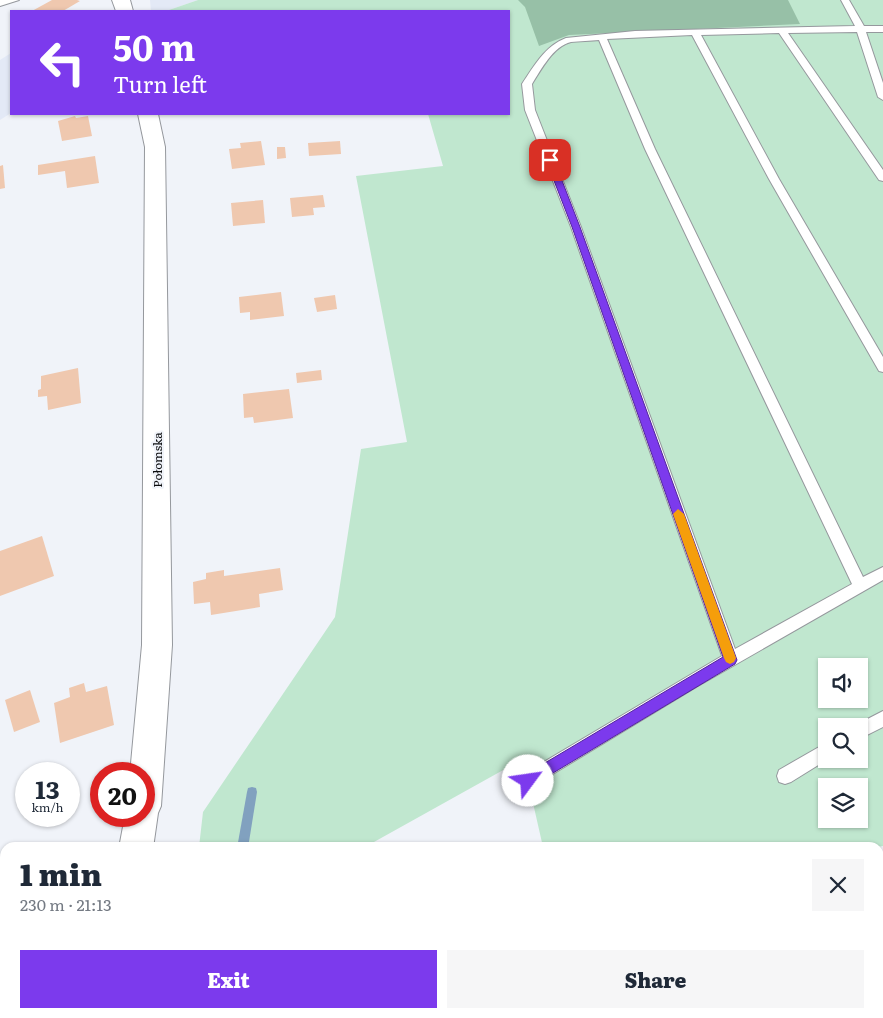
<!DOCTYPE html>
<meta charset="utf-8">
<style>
body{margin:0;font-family:Literata,serif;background:#f6f6f7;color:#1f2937;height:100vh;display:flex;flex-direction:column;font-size:19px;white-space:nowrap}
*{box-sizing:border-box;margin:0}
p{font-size:16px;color:#747a83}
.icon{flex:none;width:28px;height:28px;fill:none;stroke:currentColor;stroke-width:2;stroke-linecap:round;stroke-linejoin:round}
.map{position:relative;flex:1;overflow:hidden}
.panel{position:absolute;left:0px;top:842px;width:884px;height:176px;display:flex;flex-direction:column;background:#fff;border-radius:15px 15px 0 0;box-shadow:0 1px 4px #0004}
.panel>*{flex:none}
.guide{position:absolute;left:10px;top:10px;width:500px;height:105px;border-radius:0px;box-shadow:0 1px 4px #0004;background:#7c3aed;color:#fff;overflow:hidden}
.fabs{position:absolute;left:818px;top:658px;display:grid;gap:10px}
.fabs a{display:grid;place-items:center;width:50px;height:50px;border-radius:0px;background:#fff;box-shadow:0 1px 4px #0004;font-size:25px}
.speed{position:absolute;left:15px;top:762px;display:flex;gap:10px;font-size:25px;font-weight:700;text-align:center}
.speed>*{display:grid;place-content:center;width:65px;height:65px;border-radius:50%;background:#fff;box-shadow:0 1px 4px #0004;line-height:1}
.speed small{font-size:12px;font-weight:400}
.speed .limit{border:8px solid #d22;background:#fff;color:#111}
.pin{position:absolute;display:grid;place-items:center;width:42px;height:42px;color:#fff;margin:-21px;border-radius:10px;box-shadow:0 2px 8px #0006}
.me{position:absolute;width:55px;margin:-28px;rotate:59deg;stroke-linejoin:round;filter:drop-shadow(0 0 4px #0008)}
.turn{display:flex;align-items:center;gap:18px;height:105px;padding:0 20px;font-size:22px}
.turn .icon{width:65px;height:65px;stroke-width:2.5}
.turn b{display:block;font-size:35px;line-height:42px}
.round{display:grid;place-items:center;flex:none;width:52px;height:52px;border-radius:0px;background:#f6f6f7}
.headline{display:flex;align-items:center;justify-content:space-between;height:85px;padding:0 20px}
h1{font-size:30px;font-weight:800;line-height:38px}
.action{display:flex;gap:10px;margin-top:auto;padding:10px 20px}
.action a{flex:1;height:58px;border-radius:0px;background:#7c3aed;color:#fff;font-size:20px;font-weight:800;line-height:58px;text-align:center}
.action a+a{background:#f6f6f7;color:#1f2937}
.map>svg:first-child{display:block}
.built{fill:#e3e9f6}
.green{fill:#c0e7cf;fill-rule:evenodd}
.forest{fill:#97c0a7}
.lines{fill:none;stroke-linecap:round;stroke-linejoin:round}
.stream{fill:#81a1bf;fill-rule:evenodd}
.building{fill:#efc8af}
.lane-casing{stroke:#95989d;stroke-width:2}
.street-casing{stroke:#95989d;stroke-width:3}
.secondary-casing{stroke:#95989d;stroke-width:2}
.lane{fill:#fff;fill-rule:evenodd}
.street{fill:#fff;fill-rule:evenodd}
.secondary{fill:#fff;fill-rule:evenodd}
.route{fill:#7c3aed;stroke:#51269a}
.slow{fill:#f59e0b}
.labels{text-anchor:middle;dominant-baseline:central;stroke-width:4;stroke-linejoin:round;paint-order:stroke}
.street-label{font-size:12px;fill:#0a0b0d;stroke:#f0f3f9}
</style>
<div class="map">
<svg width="883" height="1018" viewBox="0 0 883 1018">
<rect width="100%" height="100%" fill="#f0f3f9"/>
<g class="built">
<path d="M150 0H198L166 11H151Z"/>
<path d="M11 53V113L0 120V60Z"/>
</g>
<path class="green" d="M198 0H883V846L871 848 543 847 523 759 365 847H199L203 812 335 617 361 449 407 442 356 176 443 166 428 114H509V11H166ZM826 666H859V699H826ZM826 726H859V759H826ZM826 786H859V819H826Z"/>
<path class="forest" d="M518 0H788L800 24 569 35 539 46 525 7Z"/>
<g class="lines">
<g class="stream">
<path d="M252 787 256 788 257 792 248 848H237L247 792 248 788Z"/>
<rect x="205" y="1014" width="12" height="4"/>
</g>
</g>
<g class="building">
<path d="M52 0H77L80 1 63 11H32Z"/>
<path d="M75 116 76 118 88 116 92 136 62 141 58 121Z"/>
<path d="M261 141 265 165 232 169 229 149 241 148 240 143Z"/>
<path d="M340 141 341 154 309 156 308 143Z"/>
<path d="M277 147H285L286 158 277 159Z"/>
<path d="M95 156 99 183 67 188 65 171 38 175V165Z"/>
<path d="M3 165 5 188 0 189V166Z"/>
<path d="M323 195 325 207 313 208 314 215 292 217 290 198Z"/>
<path d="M263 200 265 223 233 226 231 203Z"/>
<path d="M281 292 284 316 250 320V312L240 313 239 297Z"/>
<path d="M335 295 337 309 317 312 314 298Z"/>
<path d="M78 368 81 403 48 410 47 396 38 397V390L41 389V376Z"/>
<path d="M321 370 322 380 297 383 296 373Z"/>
<path d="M289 389 293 418 254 423 253 417 244 418 243 394Z"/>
<path d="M42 536 54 576 0 596V551Z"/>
<path d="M280 568 283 590 259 594 260 607 211 615 210 602 194 604 193 582 206 579V573L224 570V576Z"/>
<path d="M84 683 86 692 107 686 114 725 60 743 54 703 70 697 69 688Z"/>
<path d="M30 690 40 722 14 732 5 700Z"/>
</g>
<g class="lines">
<g class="lane-casing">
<g id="lane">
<path d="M0 0H19L0 6Z"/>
<path d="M841 0H849L864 26H883V32H866L883 83V100L878 97 857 32 788 33 883 170V181L879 180 779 33 701 35 779 179 883 357V372L879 371 769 179 692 35 607 39 655 149 863 577 883 567V580L698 686 528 789 522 787 520 781 522 775 722 656 571 227 525 110 522 84C534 66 545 46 566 38L635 31 855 26ZM599 40 645 149 852 584 735 649 581 227 535 110 532 84C541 70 553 46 571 42 580 41 590 41 599 40Z"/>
<path d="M883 711V727L859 739V726H854Z"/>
<path d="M826 743V759H828L791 782 785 784 779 782 777 776 779 770Z"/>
</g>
</g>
<g class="street-casing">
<g id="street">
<rect x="879" y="872" width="4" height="34"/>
<path d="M520 1014H556L557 1018H521Z"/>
</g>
</g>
<g class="secondary-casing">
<g id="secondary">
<path d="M112 0H130L133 11H116Z"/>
<path d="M138 114H158L165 147 172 645 161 806 158 813 153 848H119L125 816H144V774H130L142 645 145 147Z"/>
<path d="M83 1014H121L120 1018H82Z"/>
</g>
</g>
<use href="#lane" class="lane"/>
<use href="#street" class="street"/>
<use href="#secondary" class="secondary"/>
</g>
<path class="route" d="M547 158 554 160 580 227 737 660 735 664 528 788 523 786 521 781 523 776 723 657 572 227 546 160Z"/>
<path class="slow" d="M678 509 684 514 736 658 734 662 730 664 726 662 724 658 673 514Z"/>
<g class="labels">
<g class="street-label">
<text transform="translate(157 460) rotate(-90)">Połomska</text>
</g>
</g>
</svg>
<div class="fabs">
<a><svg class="icon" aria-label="sound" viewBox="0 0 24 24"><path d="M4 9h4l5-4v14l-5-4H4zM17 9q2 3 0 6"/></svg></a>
<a><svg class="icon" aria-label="search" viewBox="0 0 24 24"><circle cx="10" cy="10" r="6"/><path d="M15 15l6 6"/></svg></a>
<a><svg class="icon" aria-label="layers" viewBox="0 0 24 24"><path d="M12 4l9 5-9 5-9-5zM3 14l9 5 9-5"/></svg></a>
</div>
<div class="speed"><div>13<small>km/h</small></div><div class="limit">20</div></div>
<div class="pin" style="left:550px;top:160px;background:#d93025"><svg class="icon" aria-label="arrive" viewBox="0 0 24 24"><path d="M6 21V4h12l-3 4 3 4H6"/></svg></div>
<svg class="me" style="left:528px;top:781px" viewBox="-20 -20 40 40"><circle r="19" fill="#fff"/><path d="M0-13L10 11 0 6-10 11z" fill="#7c3aed"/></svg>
<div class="guide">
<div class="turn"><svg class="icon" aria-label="left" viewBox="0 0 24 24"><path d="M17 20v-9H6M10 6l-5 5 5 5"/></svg><div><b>50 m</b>Turn left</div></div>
</div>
<section class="panel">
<div class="headline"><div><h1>1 min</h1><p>230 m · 21:13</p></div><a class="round"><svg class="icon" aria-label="close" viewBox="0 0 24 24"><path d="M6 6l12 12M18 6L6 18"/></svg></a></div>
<div class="action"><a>Exit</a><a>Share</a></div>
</section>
</div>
